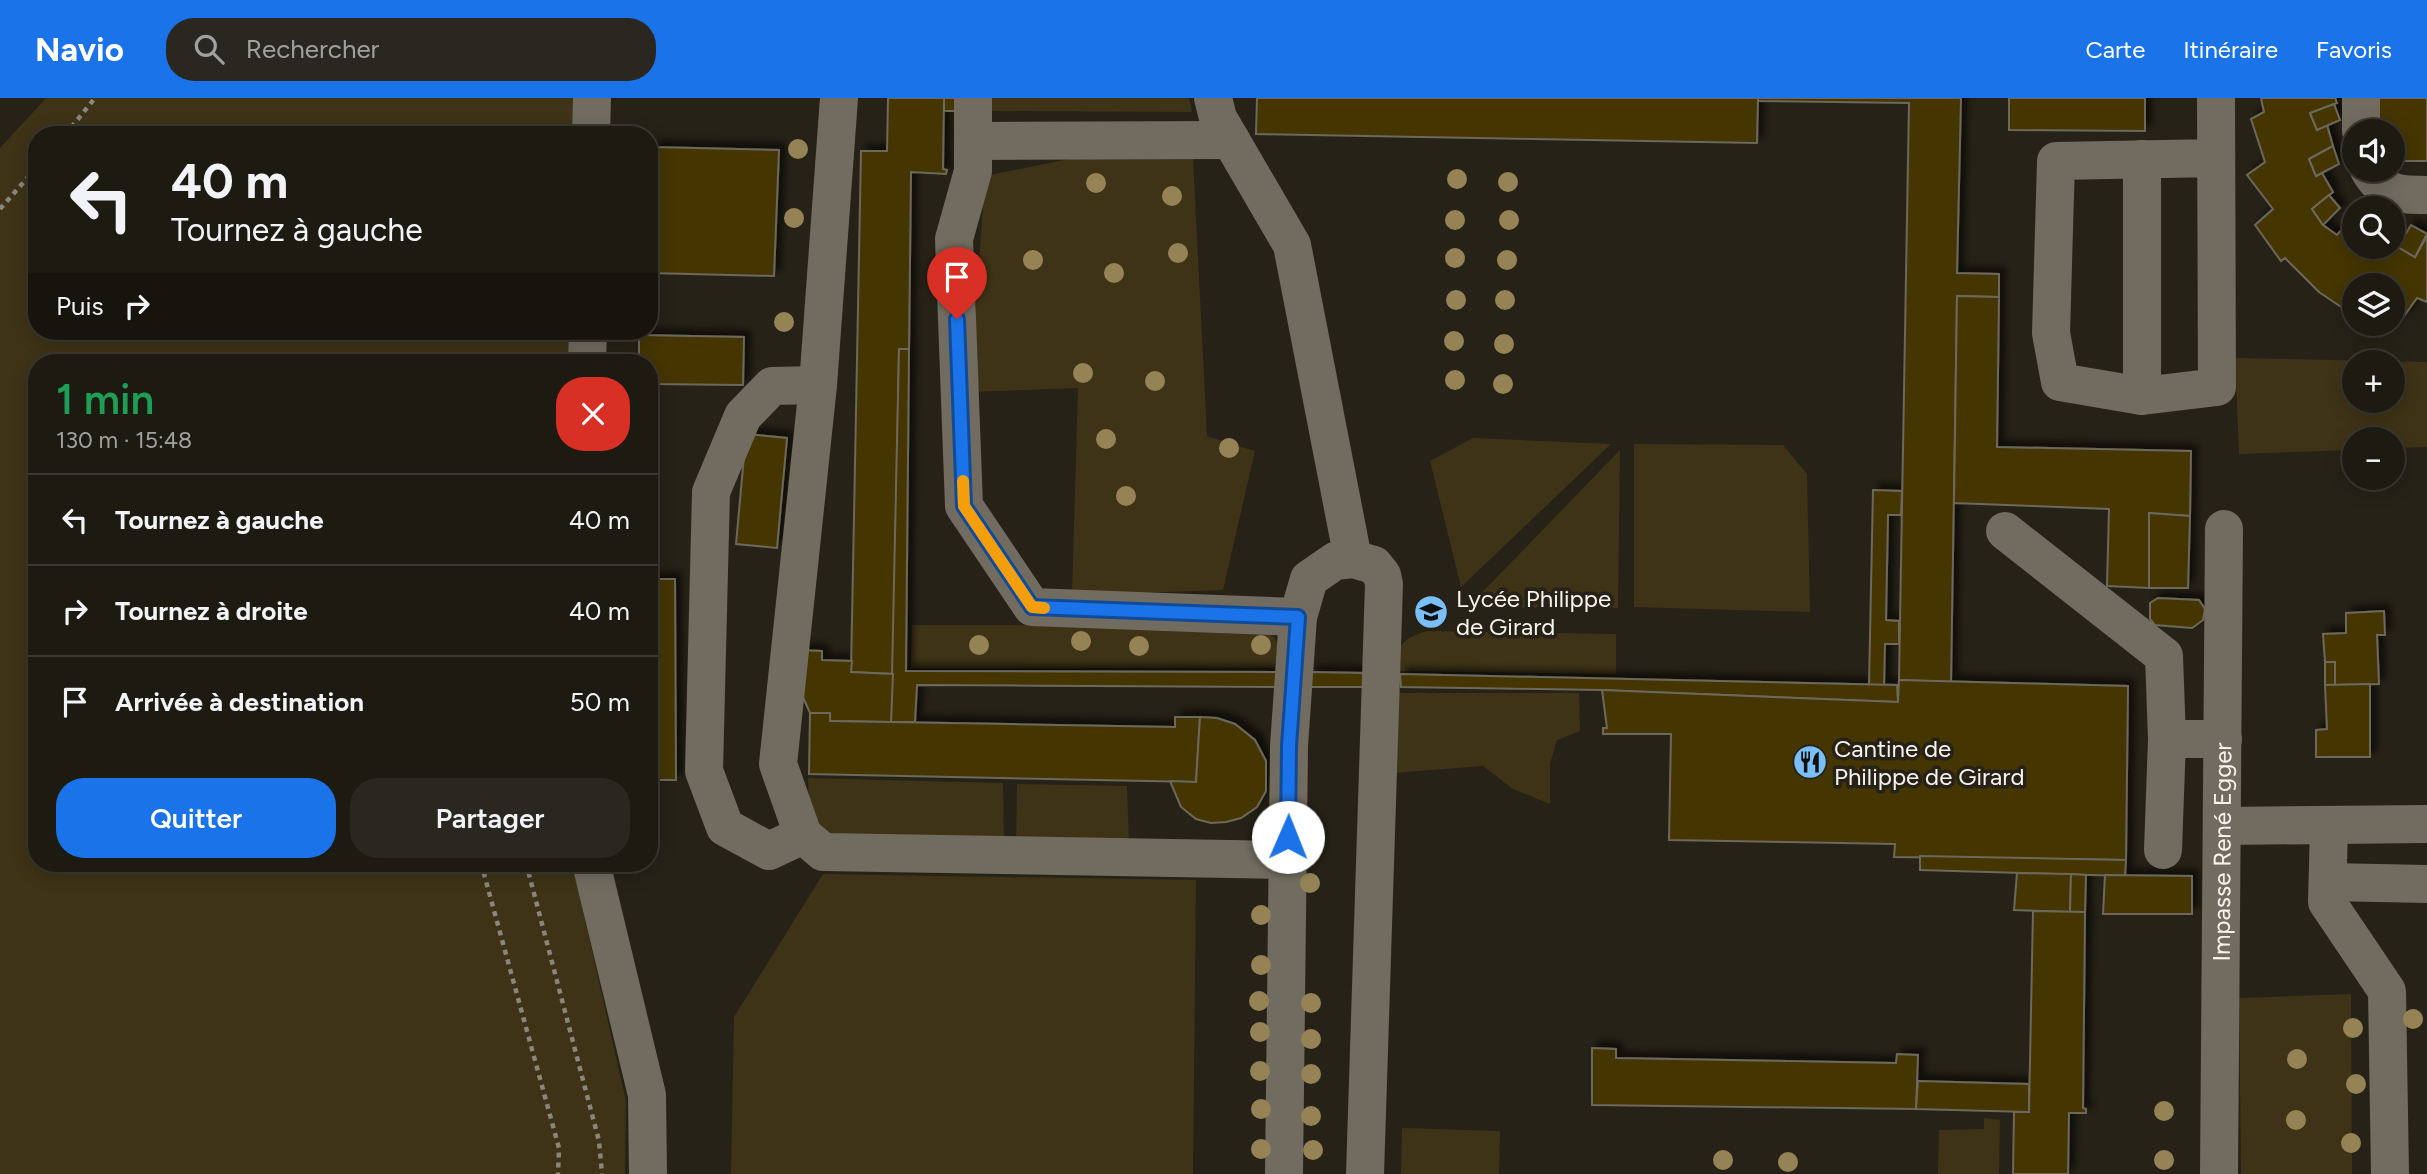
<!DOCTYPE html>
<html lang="fr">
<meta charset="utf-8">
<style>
body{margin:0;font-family:Figtree,sans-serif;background:#29271f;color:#f1f3f6;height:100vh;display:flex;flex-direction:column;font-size:26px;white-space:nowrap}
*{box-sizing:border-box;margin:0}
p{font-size:23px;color:#a0a19f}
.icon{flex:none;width:38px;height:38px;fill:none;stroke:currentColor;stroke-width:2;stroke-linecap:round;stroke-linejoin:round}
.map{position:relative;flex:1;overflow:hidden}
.details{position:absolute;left:28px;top:256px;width:630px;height:518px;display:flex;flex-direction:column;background:#1c1a11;border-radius:28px;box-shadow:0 4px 18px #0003,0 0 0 2px #3a3831}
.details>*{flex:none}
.hud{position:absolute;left:28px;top:28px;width:630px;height:214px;border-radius:28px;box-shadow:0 4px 18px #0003,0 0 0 2px #3a3831;background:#1c1a11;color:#f1f3f6;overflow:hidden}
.fabs{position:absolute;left:2342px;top:21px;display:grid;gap:14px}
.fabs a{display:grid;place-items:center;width:63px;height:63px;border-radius:50%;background:#1c1a11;box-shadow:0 4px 18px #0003,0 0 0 2px #3a3831;font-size:35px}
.pin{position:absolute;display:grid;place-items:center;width:60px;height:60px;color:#fff;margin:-72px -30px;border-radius:50% 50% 50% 0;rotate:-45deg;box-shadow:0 0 7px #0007}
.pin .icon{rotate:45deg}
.me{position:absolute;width:77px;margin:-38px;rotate:1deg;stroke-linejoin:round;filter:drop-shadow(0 0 5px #0008)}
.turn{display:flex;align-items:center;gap:24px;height:147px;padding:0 28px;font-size:32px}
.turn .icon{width:91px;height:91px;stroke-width:2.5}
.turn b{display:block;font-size:49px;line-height:60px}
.then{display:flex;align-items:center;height:66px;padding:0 28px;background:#0003;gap:14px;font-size:26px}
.round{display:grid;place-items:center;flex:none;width:74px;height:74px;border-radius:28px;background:#29271f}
.overview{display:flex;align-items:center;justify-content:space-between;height:119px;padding:0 28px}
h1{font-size:42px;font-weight:600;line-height:52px;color:#1e9e55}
.primary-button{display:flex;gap:14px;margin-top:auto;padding:14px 28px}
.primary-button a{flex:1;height:80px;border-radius:28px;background:#1a73e8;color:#fff;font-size:28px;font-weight:600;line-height:80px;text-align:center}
.primary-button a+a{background:#29271f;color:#f1f3f6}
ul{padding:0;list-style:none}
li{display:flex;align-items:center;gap:21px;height:91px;padding:0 28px;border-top:2px solid #3a3831}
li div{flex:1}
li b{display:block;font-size:26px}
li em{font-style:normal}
header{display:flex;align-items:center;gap:42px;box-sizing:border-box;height:98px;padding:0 35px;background:#1a73e8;color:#fff}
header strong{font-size:33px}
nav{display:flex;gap:38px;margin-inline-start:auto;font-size:24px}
.search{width:490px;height:63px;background:#29271f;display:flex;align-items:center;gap:18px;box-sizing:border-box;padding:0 24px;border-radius:28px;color:#a0a19f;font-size:26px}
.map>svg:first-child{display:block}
.green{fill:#3e3317;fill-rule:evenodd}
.building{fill:#453401;stroke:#6d685c;stroke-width:2;filter:url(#shadow)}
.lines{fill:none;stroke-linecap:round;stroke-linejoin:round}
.path{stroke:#89867d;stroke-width:4.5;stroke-dasharray:5 5;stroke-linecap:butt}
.minor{stroke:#726c60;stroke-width:38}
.tree{fill:#958356}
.route-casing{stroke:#114b97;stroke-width:18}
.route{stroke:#1a73e8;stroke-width:12}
.slow{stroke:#f59e0b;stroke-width:12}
.labels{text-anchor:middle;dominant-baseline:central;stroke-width:7;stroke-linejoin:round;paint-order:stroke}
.poi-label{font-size:24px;fill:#f7f4ed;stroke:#262217;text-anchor:start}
.street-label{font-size:24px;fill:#f7f4ed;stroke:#262217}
</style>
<header>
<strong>Navio</strong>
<div class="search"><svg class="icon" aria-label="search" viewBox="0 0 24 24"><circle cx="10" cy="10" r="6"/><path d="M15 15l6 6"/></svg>Rechercher</div>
<nav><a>Carte</a><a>Itinéraire</a><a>Favoris</a></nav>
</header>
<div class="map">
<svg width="2427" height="1076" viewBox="0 0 2427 1076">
<defs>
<filter id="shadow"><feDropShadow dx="6" dy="-6" stdDeviation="3.5" flood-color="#0009"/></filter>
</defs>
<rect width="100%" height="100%" fill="#262217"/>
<g class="green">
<path d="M46 0H582L581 37H37V233H576L575 264H37V765H572L626 1003 625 1076H0V50Z"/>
<path d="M992 0H1189L1192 14 991 13Z"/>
<path d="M1074 60H1193L1207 338 1255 353 1223 492 1072 497 1078 290 970 294 985 78Z"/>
<path d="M2235 260 2427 264V349L2392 350V341H2354V352L2239 356ZM2354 264H2392V303H2354Z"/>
<path d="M1473 340 1611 346 1461 489 1430 363Z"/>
<path d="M1634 346 1783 347 1807 376 1810 514 1634 509Z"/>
<path d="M1620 352 1618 510 1468 509Z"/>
<path d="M912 527 1252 528C1279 538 1279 542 1282 570H911Z"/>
<path d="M1427 533 1616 536V576L1394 573C1399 547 1400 541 1427 533Z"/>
<path d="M1394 595H1579L1580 633 1557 642 1550 666V706L1513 691 1483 668 1394 675Z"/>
<path d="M808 680 1003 685 1004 747 835 744 810 723Z"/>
<path d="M1017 686 1127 688 1129 747 1016 746Z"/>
<path d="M823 776 1196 782 1193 1076H731L734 919Z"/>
<path d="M2351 896 2352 1076H2241L2239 900Z"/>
<path d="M1984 1020 2000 1022 1999 1076H1938L1939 1032 1984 1031Z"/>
<path d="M1402 1030 1500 1033 1499 1076H1401Z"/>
</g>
<g class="building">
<path d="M888 0H944L943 71 947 72 946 76 911 74 909 251H899L893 576 851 574 861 53H887Z"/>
<rect x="944" y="0" width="11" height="13"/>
<path d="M1257 0H1758L1757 45 1256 36Z"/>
<path d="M1758 0H1961L1957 175 1999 176V199L1957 198 1951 584 1899 582 1909 5 1758 3Z"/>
<path d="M2009 0H2145V33L2009 32Z"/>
<path d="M2261 0H2335L2337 5 2310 15 2317 32 2327 27 2333 48 2309 61 2316 78 2322 75 2333 94 2312 111 2323 127 2337 137 2354 119V149H2358L2357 150 2369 160 2376 149H2392V140L2401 145 2398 149 2415 159 2427 138V204L2417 200 2404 218 2392 212V187H2354L2353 217 2319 194 2285 160 2281 163 2255 127 2273 111 2247 77 2265 64 2251 21 2264 14Z"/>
<path d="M2376 0H2427V63H2397V38H2392V33H2374Z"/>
<path d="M2334 6 2340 22 2317 32 2310 15Z"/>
<path d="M2333 48 2339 66 2316 78 2309 61Z"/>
<path d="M652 49 779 52 774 178 650 175Z"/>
<path d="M2329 97 2340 110 2323 127 2312 111Z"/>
<path d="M2411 127 2427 136 2415 159 2398 149Z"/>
<path d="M2358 149H2376L2369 160 2357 150Z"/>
<path d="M1957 198 1999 199 1997 349 2191 353 2190 418 2149 415V490L2107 488 2109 411 1954 405Z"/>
<path d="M639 237 744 239 743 287 649 286V264H639Z"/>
<path d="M899 251H909L906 573 1280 574V589L917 587 915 624H891Z"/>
<path d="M746 336 787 340 777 450 736 446Z"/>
<path d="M1873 392 1902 393 1901 417H1888L1886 522 1899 523V546H1885L1884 587H1869Z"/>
<path d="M2149 415 2190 418 2188 490H2149Z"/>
<path d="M649 481H675L676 682H649Z"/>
<path d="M2158 500 2199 502 2205 511 2203 522 2192 530 2155 527 2150 521V505Z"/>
<path d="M2384 513 2385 537H2377L2379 586 2335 587V564H2325L2323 536 2346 535V515Z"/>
<path d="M798 552 822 553V562L852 563 851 574 893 576 891 624 830 623V615H810L798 588Z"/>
<rect x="2325" y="564" width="10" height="23"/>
<path d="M1311 574 1366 575V589H1311Z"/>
<path d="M1400 576 1897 587 1898 604 1602 592 1401 589Z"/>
<path d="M1899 582 2128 588 2126 762 1894 759 1895 746 1669 742 1671 636H1603V630H1607L1602 592 1898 604Z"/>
<path d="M2370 586V659H2316V632L2327 631 2325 587Z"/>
<path d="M810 615H830V623L1175 629V619H1200L1196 684 809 676Z"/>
<path d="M1200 619 1217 620 1235 626 1255 642 1266 663V693L1257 709 1241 720 1226 724 1211 725 1196 721 1181 709 1170 683 1196 684Z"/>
<path d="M1920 758 2126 762 2125 778 1920 772Z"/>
<path d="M2017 775 2071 776 2070 814 2014 812Z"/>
<path d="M2071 776 2086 777 2085 814H2070Z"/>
<path d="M2105 777 2192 778V816H2103Z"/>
<path d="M2033 813 2085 814 2083 1010 2086 1011V1015H2069L2068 1076H2013L2014 1014H2029Z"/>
<path d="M1592 950 1616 951V960L1896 965 1897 956 1918 957 1916 1011 1592 1007Z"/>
<path d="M1918 983 2029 986V1014L1916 1011Z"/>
</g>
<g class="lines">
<g class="path">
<path d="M65 37 95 0"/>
<path d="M0 111 37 69"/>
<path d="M481 765 559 1050 558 1076"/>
<path d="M526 765 599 1043 602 1076"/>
</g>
<g class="minor">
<path d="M839 0 818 287 778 666 803 737 823 754 1287 762"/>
<path d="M973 0V73L954 141 964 408 1032 509 1298 519"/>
<path d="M1213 0 1218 20 1292 147 1353 461"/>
<path d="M2216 0 2217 289 2142 298 2060 284 2051 235 2056 63 2216 60"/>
<path d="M2361 33V0"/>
<path d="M591 37 592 0"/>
<path d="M973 43 1231 42"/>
<path d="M2142 61V298"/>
<path d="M2369 72C2383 97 2401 97 2427 97"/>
<path d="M587 264 588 233"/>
<path d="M2005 433 2164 558 2167 641"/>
<path d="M2222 728 2427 726"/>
<path d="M2329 728 2327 804 2387 893 2390 1076"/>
<path d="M803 737 769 753 725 729 704 673 711 394 743 318 772 288 818 287"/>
<path d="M2163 752 2167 641H2223"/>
<path d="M591 765 647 997 648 1076"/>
<path d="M2328 784 2427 786"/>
<path d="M1284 1076 1289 648 1298 519 1309 481 1335 463 1353 461 1374 467 1382 477 1384 486 1365 1076"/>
<path id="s1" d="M2219 1076 2224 431"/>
</g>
</g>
<g class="tree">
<circle cx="798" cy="51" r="10"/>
<circle cx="1457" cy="81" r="10"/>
<circle cx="1508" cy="84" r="10"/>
<circle cx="1096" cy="85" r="10"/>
<circle cx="1172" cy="98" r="10"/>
<circle cx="794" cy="120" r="10"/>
<circle cx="1455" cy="122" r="10"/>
<circle cx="1509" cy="122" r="10"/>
<circle cx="1178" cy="155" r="10"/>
<circle cx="1455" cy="160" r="10"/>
<circle cx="1033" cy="162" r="10"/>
<circle cx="1507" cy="162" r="10"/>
<circle cx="1114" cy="175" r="10"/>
<circle cx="1456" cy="202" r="10"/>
<circle cx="1505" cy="202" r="10"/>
<circle cx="784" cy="224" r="10"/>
<circle cx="1454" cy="243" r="10"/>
<circle cx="1504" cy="246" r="10"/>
<circle cx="1083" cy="275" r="10"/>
<circle cx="1455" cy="282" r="10"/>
<circle cx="1155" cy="283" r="10"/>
<circle cx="1503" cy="286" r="10"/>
<circle cx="1106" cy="341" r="10"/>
<circle cx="1229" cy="350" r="10"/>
<circle cx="1126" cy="398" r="10"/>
<circle cx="1081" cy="543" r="10"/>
<circle cx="979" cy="547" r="10"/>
<circle cx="1261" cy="547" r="10"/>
<circle cx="1139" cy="548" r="10"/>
<circle cx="1310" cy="785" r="10"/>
<circle cx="1261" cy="817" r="10"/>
<circle cx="1261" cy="867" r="10"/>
<circle cx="1259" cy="903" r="10"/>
<circle cx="1311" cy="905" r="10"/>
<circle cx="2413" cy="921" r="10"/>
<circle cx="2353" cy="930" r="10"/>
<circle cx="1260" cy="934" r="10"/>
<circle cx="1311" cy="941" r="10"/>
<circle cx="2297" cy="961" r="10"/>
<circle cx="1260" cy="973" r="10"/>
<circle cx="1311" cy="976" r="10"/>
<circle cx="2356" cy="986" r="10"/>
<circle cx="1261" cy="1011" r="10"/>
<circle cx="2164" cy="1013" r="10"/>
<circle cx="1311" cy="1018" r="10"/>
<circle cx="2296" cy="1022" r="10"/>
<circle cx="2351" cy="1045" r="10"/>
<circle cx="1261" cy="1051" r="10"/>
<circle cx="1313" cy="1052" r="10"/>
<circle cx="1723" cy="1062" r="10"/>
<circle cx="2164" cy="1062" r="10"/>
<circle cx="1788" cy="1064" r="10"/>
</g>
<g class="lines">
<g class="route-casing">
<path id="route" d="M957 221 964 408 1032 509 1298 519 1289 648 1288 739"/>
</g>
<use href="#route" class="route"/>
<path class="slow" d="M963 383 964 408 1032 509 1044 510"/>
</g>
<defs>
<g id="school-disc" transform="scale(1.75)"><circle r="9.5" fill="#7abff8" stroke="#262217"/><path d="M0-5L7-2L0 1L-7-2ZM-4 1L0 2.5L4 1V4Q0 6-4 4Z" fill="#111"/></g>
<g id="restaurant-disc" transform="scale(1.75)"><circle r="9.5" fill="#7abff8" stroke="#262217"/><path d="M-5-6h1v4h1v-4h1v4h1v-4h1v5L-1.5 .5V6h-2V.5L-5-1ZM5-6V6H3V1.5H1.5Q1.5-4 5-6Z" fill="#111"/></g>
</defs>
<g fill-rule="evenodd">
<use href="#school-disc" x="1431" y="514"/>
<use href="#restaurant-disc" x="1810" y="664"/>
</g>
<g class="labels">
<g class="poi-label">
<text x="1456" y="500">Lycée Philippe<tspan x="1456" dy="28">de Girard</tspan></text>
<text x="1834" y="650">Cantine de<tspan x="1834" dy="28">Philippe de Girard</tspan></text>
</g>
<g class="street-label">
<text stroke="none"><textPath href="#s1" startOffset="322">Impasse René Egger</textPath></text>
</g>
</g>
</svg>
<div class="fabs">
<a><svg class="icon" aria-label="sound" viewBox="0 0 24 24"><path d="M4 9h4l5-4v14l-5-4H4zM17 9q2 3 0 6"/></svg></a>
<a><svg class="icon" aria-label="search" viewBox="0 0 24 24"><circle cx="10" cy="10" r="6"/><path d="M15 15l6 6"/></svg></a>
<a><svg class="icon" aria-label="layers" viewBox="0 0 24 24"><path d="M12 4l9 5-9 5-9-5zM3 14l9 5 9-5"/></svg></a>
<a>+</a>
<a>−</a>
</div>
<div class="pin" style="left:957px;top:221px;background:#d93025"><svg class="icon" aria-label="arrive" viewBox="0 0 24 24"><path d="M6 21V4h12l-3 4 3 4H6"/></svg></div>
<svg class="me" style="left:1288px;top:739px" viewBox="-20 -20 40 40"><circle r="19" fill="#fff"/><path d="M0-13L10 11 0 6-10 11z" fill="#1a73e8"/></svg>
<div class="hud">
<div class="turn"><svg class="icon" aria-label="left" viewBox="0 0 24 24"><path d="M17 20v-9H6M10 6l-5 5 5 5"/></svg><div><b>40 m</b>Tournez à gauche</div></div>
<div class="then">Puis<svg class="icon" aria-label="right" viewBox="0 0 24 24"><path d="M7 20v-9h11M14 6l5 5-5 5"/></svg></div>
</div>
<section class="details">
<div class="overview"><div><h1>1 min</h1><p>130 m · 15:48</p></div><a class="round" style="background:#d93025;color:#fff"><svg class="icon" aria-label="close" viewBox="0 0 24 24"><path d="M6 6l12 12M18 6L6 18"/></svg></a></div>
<ul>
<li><svg class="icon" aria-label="left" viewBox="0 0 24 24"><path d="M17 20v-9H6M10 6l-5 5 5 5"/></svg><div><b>Tournez à gauche</b></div><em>40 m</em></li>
<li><svg class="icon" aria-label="right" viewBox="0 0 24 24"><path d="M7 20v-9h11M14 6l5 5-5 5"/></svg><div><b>Tournez à droite</b></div><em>40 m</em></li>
<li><svg class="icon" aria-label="arrive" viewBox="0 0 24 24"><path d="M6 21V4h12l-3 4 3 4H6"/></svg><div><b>Arrivée à destination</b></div><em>50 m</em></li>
</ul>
<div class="primary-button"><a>Quitter</a><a>Partager</a></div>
</section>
</div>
